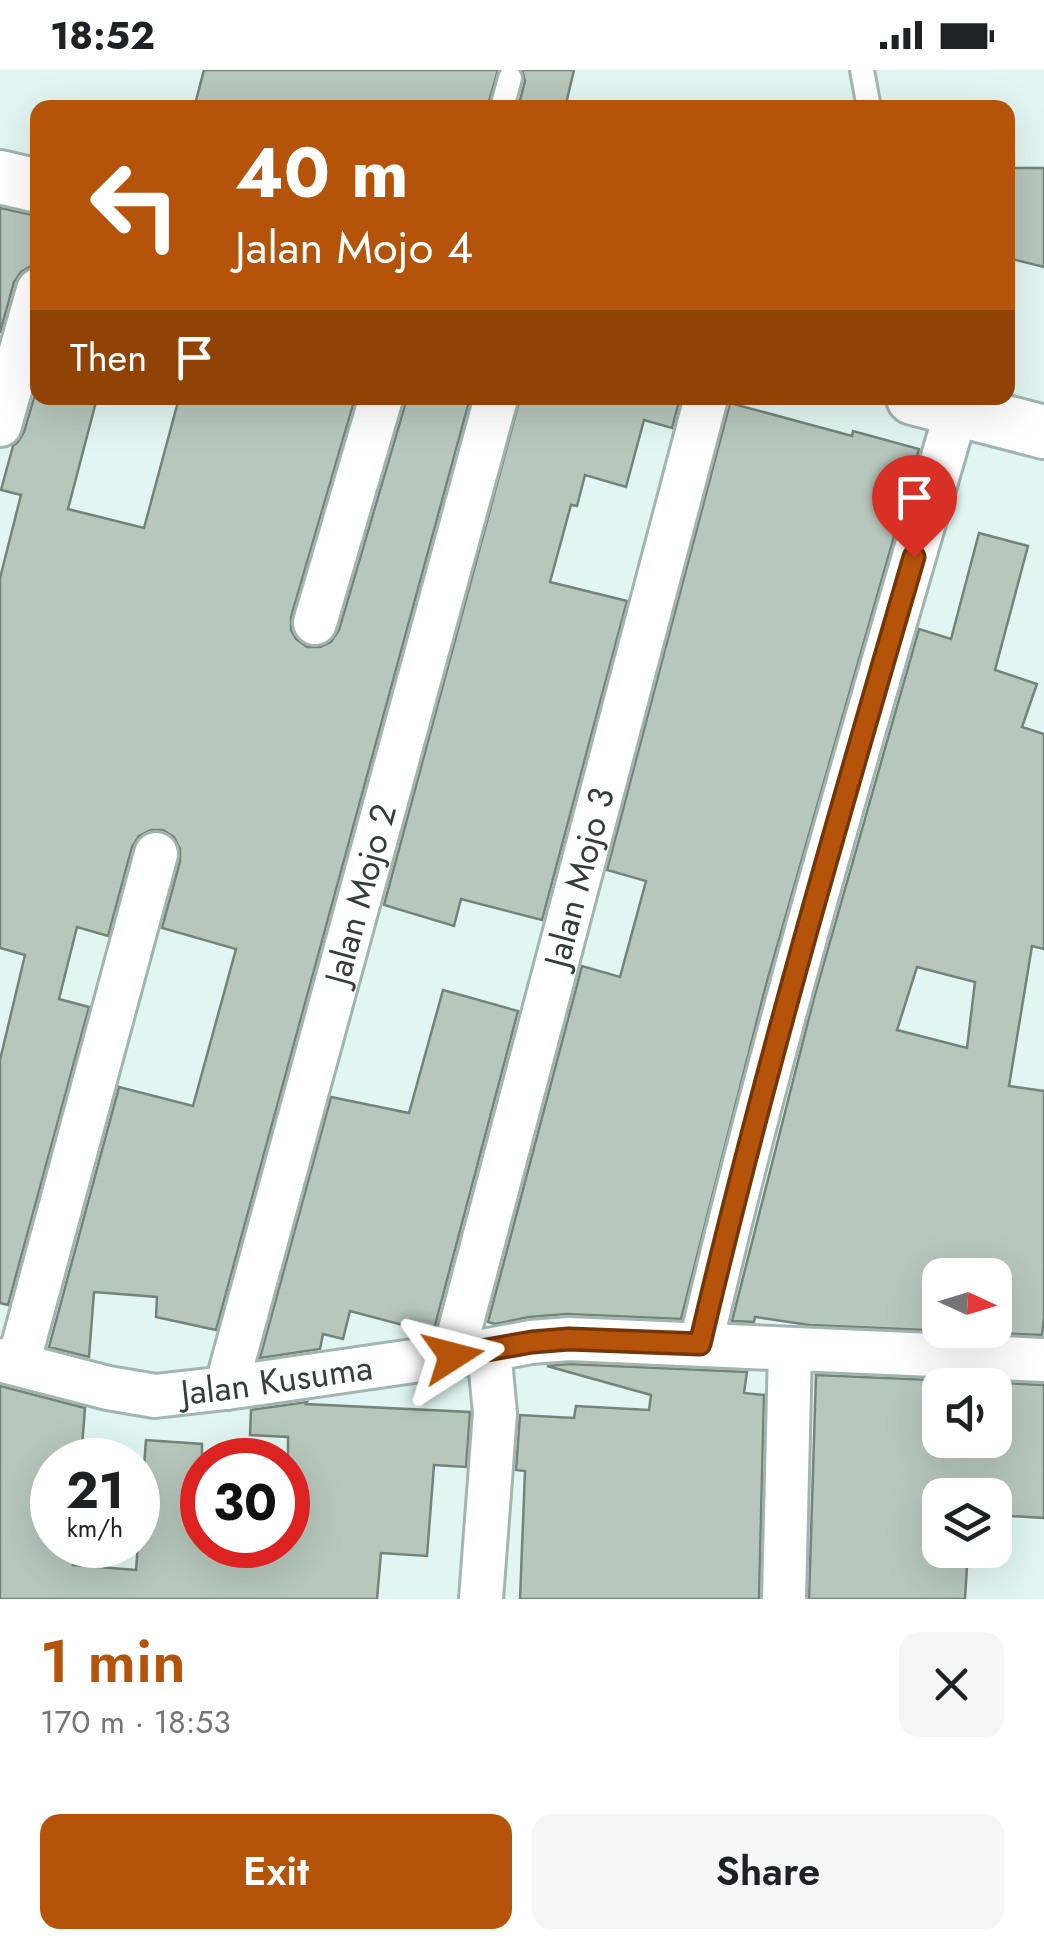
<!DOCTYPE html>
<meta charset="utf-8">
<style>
body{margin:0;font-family:Jost,sans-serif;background:#f6f6f6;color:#202124;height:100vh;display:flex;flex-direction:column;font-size:38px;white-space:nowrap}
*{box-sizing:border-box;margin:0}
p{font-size:32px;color:#757577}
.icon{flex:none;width:55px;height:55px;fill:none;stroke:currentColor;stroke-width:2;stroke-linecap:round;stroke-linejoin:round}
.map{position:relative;height:1529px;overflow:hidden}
.details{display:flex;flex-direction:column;background:#fff;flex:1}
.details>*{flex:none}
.guide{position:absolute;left:30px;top:30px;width:985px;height:305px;border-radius:20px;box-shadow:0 10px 40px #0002;background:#b45309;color:#fff;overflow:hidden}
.needle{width:65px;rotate:94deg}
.fabs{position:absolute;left:922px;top:1188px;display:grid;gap:20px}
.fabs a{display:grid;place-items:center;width:90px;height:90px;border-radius:20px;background:#fff;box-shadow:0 10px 40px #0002;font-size:50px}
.speed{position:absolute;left:30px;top:1368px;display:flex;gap:20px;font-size:50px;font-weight:700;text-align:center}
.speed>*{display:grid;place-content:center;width:130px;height:130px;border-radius:50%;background:#fff;box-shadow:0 10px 40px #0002;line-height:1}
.speed small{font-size:25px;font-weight:400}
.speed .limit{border:15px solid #d22;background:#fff;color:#111}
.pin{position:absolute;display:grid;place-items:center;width:85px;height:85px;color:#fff;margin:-102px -42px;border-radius:50% 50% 50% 0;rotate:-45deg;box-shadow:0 0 10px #0007}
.pin .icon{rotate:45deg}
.me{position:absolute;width:110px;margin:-55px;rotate:81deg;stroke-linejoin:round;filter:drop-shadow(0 0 8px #0008)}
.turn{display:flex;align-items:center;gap:35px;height:210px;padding:0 40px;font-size:45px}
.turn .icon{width:130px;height:130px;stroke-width:2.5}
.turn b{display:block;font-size:70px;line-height:85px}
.then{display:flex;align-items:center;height:95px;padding:0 40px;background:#0003;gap:20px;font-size:38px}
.round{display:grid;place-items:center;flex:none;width:105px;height:105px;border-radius:20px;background:#f6f6f6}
.headline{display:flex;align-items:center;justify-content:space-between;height:170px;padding:0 40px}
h1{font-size:60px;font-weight:600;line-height:75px;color:#b45309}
.cta{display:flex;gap:20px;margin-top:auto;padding:20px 40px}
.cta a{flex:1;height:115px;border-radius:20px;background:#b45309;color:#fff;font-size:40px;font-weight:600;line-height:115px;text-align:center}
.cta a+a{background:#f6f6f6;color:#202124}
.status{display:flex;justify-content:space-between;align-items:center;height:70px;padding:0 50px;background:#fff;direction:ltr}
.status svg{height:28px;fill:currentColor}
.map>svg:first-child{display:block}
.building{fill:#b7c7bc;stroke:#75837a;stroke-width:2.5;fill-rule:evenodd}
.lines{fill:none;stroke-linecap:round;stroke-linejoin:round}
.service-casing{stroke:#a1b5b1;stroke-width:28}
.minor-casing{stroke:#a1b5b1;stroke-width:48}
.tertiary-casing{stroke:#a1b5b1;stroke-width:58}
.service{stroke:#fff;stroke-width:22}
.minor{stroke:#fff;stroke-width:42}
.tertiary{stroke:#fff;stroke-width:52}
.route-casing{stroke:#753606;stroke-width:25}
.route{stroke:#b45309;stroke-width:18}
.labels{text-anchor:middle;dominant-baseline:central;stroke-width:10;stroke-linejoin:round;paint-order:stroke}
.street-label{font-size:35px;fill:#363e3c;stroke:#fefefe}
</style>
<div class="status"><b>18:52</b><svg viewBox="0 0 49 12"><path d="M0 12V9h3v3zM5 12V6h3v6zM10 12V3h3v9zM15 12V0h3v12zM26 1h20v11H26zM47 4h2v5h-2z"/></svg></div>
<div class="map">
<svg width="1044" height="1529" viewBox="0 0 1044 1529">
<rect width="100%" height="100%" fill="#e1f6f2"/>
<g class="building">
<path d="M204 0H498L487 38H194Z"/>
<path d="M522 0H574L565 38H518L525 11Z"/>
<path d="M1008 98H1044V197L1008 188Z"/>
<path d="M0 138 38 146V196H31L21 202 14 212 0 263Z"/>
<path d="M34 328H97L68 439 144 458 179 328H355L291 547V560L296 569 307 577H320L331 572 339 560 405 335V328H470L216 1260 156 1247 157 1227 94 1222 89 1287 49 1277 119 1017 193 1036 236 879 162 858 180 791V779L174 767 163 760H151L139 766 132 777 108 866 77 857 59 929 89 937 8 1235 0 1233V990L25 885 0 878V508L21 425 1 420 13 376 18 372 24 362Z"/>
<path d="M520 328H680L672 358 644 350 626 417 585 405 577 436 571 435 550 512 627 531 542 850 461 829 454 856 384 835Z"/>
<path d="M730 333 852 366 853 361 919 379 766 915 681 1249 567 1244 529 1247 495 1254 488 1252 582 896 620 907 646 811 607 800Z"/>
<path d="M979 463 1028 476 995 600 1037 614 1022 657 1044 664V879L1032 876 1009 1016 1044 1021V1248L1042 1265 809 1255 755 1247 754 1252 732 1251 814 928 919 559 951 569ZM917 897 975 912 967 978 897 960ZM940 1205H995V1260H940Z"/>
<path d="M443 920 518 941 433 1263 350 1241 343 1269 323 1264 320 1279 260 1288 331 1027 409 1043Z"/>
<path d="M569 1294 747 1302 744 1323 764 1325 759 1529H520L525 1401 516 1400 520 1345 574 1348 576 1336 649 1340 651 1325 547 1296Z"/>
<path d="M816 1305 1044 1315V1448L995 1445V1425H940V1480H968L965 1529H809ZM940 1315H995V1370H940Z"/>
<path d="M0 1316 85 1338 81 1390H52V1475H74L73 1495 136 1500 146 1370 202 1374V1475H288V1367L250 1365 251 1340 307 1332 306 1334 470 1342 466 1397 434 1395 427 1486 381 1483 377 1529H0Z"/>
</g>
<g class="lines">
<g class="service-casing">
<g id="service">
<path d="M862 0 869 38"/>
<path d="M502 38 510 8"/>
</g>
</g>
<g class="minor-casing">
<g id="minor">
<path d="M0 355 38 220"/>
<path d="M315 553 381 328"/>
<path d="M701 1273C774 959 867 649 957 339"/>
<path d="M489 1280 531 1272 569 1269 1044 1290"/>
<path id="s1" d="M453 1286 706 328"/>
<path id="s2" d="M0 1290 108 1318 155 1326 226 1318 489 1280 495 1343 481 1529"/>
<path d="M18 1294 156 784"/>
<path id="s3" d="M226 1318 496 328"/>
<path d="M784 1529 790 1280"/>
</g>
</g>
<g class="tertiary-casing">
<g id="tertiary">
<path d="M0 107 38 116"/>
<path d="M913 328 1044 362"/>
</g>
</g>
<use href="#service" class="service"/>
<use href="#minor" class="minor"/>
<use href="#tertiary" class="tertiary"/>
</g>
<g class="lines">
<g class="route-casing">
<path id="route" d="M453 1286 532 1272 569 1269 700 1274C762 1009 838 748 914 487"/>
</g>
<use href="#route" class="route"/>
</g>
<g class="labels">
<g class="street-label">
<text stroke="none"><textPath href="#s1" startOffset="495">Jalan Mojo 3</textPath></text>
<text stroke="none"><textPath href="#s3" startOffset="512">Jalan Mojo 2</textPath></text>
<text stroke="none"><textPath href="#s2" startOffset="282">Jalan Kusuma</textPath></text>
</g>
</g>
</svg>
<div class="fabs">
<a><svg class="needle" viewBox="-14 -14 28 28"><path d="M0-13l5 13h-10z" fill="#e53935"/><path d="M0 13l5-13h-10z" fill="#757577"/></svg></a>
<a><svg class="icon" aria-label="sound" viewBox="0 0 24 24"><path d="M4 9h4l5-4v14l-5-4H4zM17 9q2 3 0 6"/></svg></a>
<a><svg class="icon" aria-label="layers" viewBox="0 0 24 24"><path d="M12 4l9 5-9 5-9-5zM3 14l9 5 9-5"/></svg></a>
</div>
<div class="speed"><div>21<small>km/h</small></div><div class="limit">30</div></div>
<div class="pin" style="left:914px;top:487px;background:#d93025"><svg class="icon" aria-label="arrive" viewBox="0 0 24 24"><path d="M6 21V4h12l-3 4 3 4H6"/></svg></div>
<svg class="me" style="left:453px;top:1286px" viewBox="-20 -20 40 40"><path d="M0-17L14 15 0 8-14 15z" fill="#b45309" stroke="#fff" stroke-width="4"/></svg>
<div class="guide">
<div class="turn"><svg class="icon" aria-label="left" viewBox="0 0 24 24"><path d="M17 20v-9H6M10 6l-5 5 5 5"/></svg><div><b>40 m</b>Jalan Mojo 4</div></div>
<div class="then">Then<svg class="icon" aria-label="arrive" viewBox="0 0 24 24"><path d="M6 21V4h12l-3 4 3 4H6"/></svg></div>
</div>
</div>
<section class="details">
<div class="headline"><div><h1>1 min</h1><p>170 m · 18:53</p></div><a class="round"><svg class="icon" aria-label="close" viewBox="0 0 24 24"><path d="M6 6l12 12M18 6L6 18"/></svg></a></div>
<div class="cta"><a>Exit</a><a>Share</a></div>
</section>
